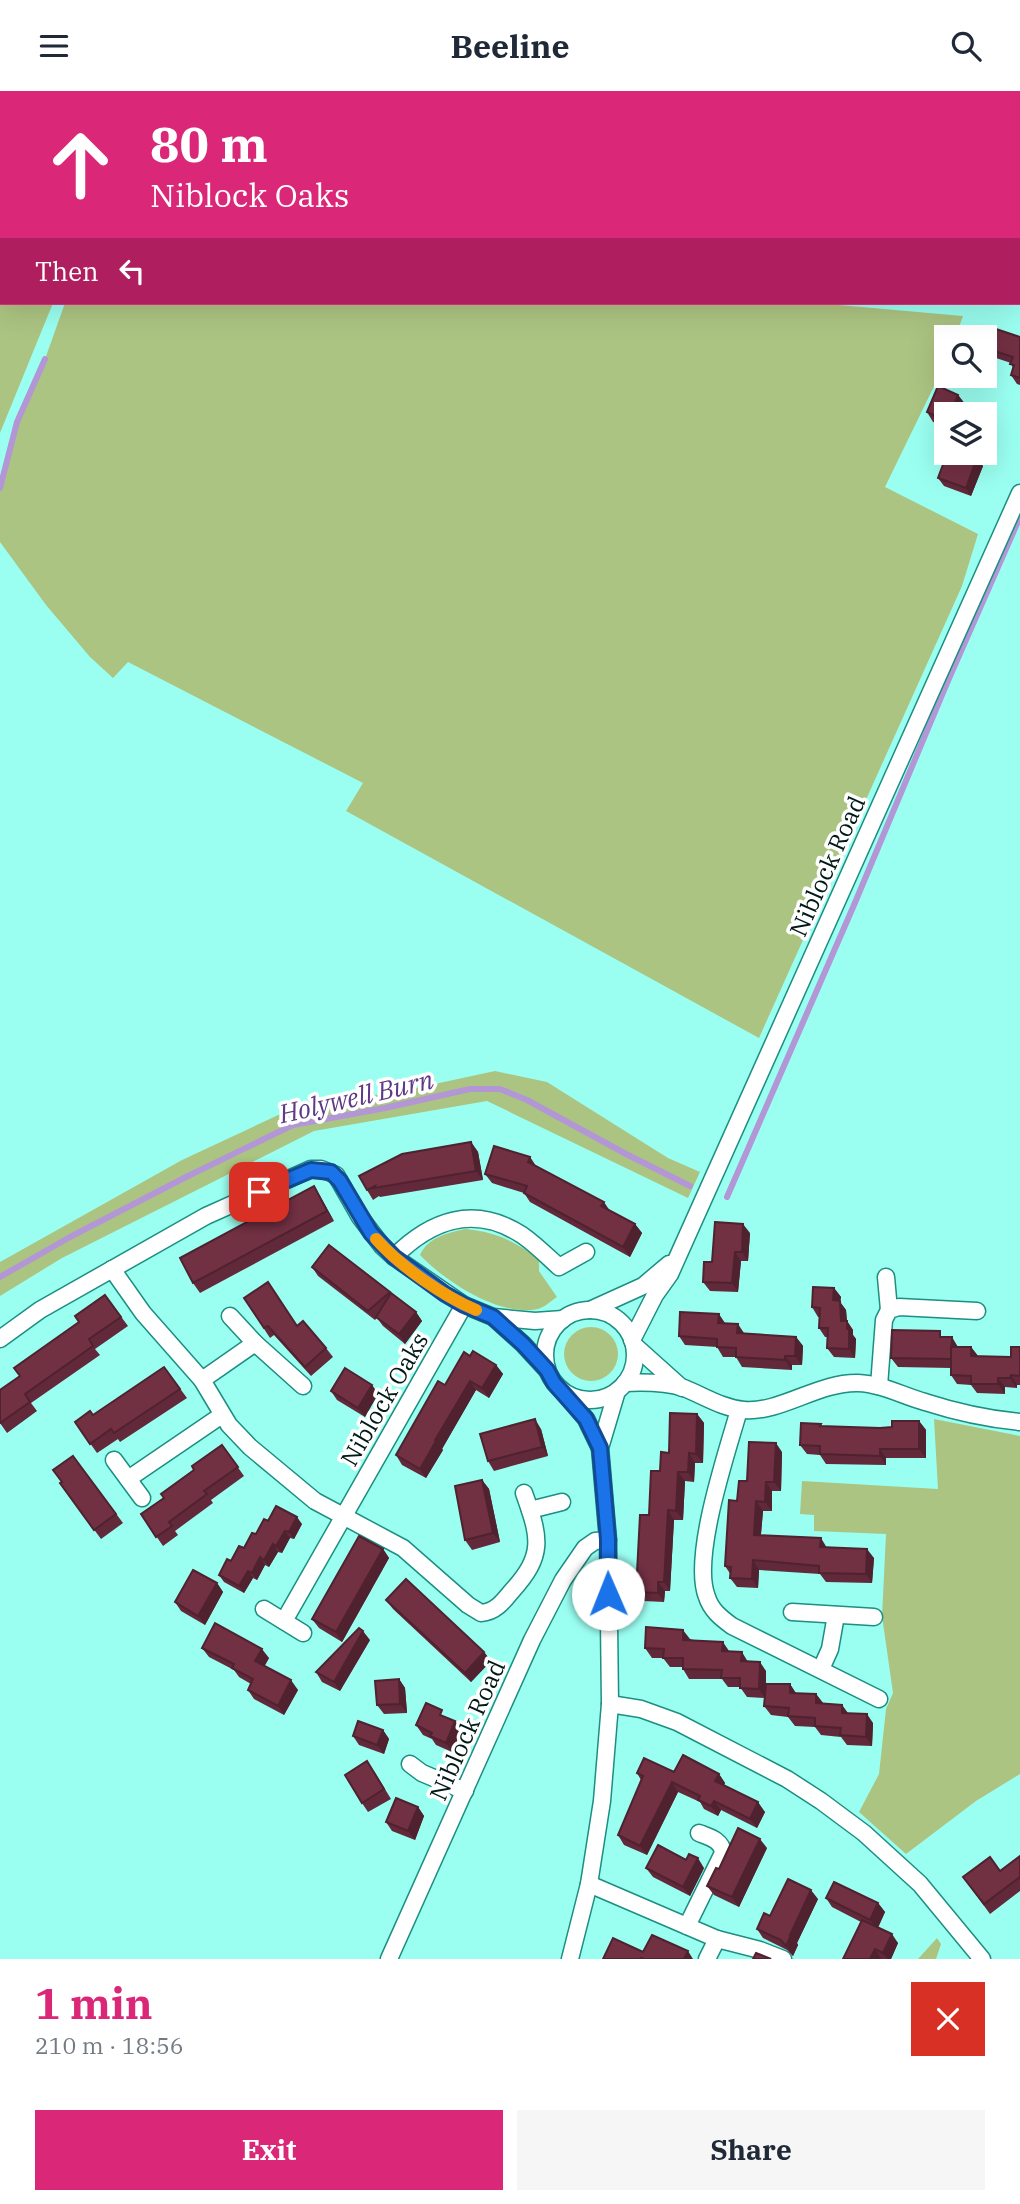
<!DOCTYPE html>
<meta charset="utf-8">
<style>
body{margin:0;font-family:"IBM Plex Serif",serif;background:#f6f6f7;color:#1f2937;height:100vh;display:flex;flex-direction:column;font-size:26px;white-space:nowrap}
*{box-sizing:border-box;margin:0}
p{font-size:23px;color:#747a83}
.icon{flex:none;width:38px;height:38px;fill:none;stroke:currentColor;stroke-width:2;stroke-linecap:round;stroke-linejoin:round}
.map{position:relative;height:1868px;overflow:hidden}
.drawer{display:flex;flex-direction:column;background:#fff;flex:1}
.drawer>*{flex:none}
.top-card{position:absolute;left:0px;top:0px;width:1020px;height:214px;box-shadow:0 7px 28px #0002;background:#db2777;color:#fff;overflow:hidden}
.fabs{position:absolute;left:934px;top:234px;display:grid;gap:14px}
.fabs a{display:grid;place-items:center;width:63px;height:63px;border-radius:0px;background:#fff;box-shadow:0 7px 28px #0002;font-size:35px}
.pin{position:absolute;display:grid;place-items:center;width:60px;height:60px;color:#fff;margin:-30px;border-radius:14px;box-shadow:0 4px 10px #0006}
.me{position:absolute;width:77px;margin:-38px;rotate:359deg;stroke-linejoin:round;filter:drop-shadow(0 0 5px #0008)}
.turn{display:flex;align-items:center;gap:24px;height:147px;padding:0 35px;font-size:32px}
.turn .icon{width:91px;height:91px;stroke-width:2.5}
.turn b{display:block;font-size:49px;line-height:60px}
.then{display:flex;align-items:center;height:66px;padding:0 35px;background:#0003;gap:14px;font-size:26px}
.round{display:grid;place-items:center;flex:none;width:74px;height:74px;border-radius:0px;background:#f6f6f7}
.headline{display:flex;align-items:center;justify-content:space-between;height:119px;padding:0 35px}
h1{font-size:42px;font-weight:800;line-height:52px;color:#db2777}
.primary-button{display:flex;gap:14px;margin-top:auto;padding:14px 35px}
.primary-button a{flex:1;height:80px;border-radius:0px;background:#db2777;color:#fff;font-size:28px;font-weight:800;line-height:80px;text-align:center}
.primary-button a+a{background:#f6f6f7;color:#1f2937}
header{display:flex;justify-content:space-between;align-items:center;height:91px;padding:0 35px;background:#fff;font-size:32px;font-weight:800}
.map>svg:first-child{display:block}
.green{fill:#acc482}
.lines{fill:none;stroke-linecap:round;stroke-linejoin:round}
.stream{stroke:#b296d5;stroke-width:6}
.street-casing{stroke:#1c8e82;stroke-width:19}
.street{stroke:#fff;stroke-width:16}
.wall{fill:#62293a}
.shaded-wall{fill:#50222f}
.building{fill:#723043;stroke:#50222f;stroke-width:2}
.route-casing{stroke:#114b97;stroke-width:18}
.route{stroke:#1a73e8;stroke-width:12}
.slow{stroke:#f59e0b;stroke-width:12}
.labels{text-anchor:middle;dominant-baseline:central;stroke-width:7;stroke-linejoin:round;paint-order:stroke}
.street-label{font-size:24px;fill:#001a17;stroke:#fff}
.water-label{font-size:26px;font-style:italic;fill:#5e3985;stroke:#fff}
</style>
<header><svg class="icon" aria-label="menu" viewBox="0 0 24 24"><path d="M4 6h16M4 12h16M4 18h16"/></svg>Beeline<svg class="icon" aria-label="search" viewBox="0 0 24 24"><circle cx="10" cy="10" r="6"/><path d="M15 15l6 6"/></svg></header>
<div class="map">
<svg width="1020" height="1868" viewBox="0 0 1020 1868">
<rect width="100%" height="100%" fill="#9afff1"/>
<g class="green">
<path d="M154 0H466L153 2Z"/>
<path d="M0 42 2 212H53L0 342Z"/>
<path d="M65 212H816L963 225 955 247H947V266L938 287 885 396 978 443 962 495 759 947 346 720 363 692 128 571 113 587 90 566 46 514 0 451V397L17 331 45 268Z"/>
<path d="M495 980 547 991 668 1067 700 1081 688 1107 487 1010 314 1040 62 1167 0 1205V1171L182 1069 289 1019 416 997Z"/>
<path d="M466 1138C495 1141 516 1150 539 1169V1180L557 1206C551 1210 545 1216 538 1218 499 1226 446 1191 420 1164 427 1147 449 1141 466 1138Z"/>
<circle cx="591" cy="1263" r="27"/>
<path d="M934 1328 1020 1345V1683L976 1710 906 1763 859 1721 879 1683 886 1618 893 1602 882 1525 886 1443 814 1440V1424L800 1423 802 1390 938 1398Z"/>
<path d="M937 1847 941 1853 936 1868H918Z"/>
</g>
<g class="lines">
<g class="stream">
<path d="M153 2 154 0"/>
<path d="M0 397 17 331 45 268"/>
<path d="M727 1106 854 814 947 592 1020 426"/>
<path d="M0 1186 70 1146 186 1086 293 1034 385 1017 470 998H500L527 1009 626 1063 690 1095"/>
</g>
<g class="street-casing">
<g id="street">
<path d="M394 1166C431 1129 474 1113 522 1144 535 1153 547 1165 559 1176L586 1161"/>
<path d="M112 1178 143 1222 202 1289 229 1334 250 1356 315 1410 403 1457 468 1514 481 1522C495 1521 503 1511 511 1501 545 1464 540 1447 524 1402"/>
<path d="M886 1186 889 1219"/>
<path d="M590 1219 643 1195 669 1173"/>
<circle cx="590" cy="1264" r="45"/>
<path d="M230 1225 255 1252 303 1295"/>
<path d="M493 1226 523 1253 547 1279"/>
<path d="M0 1248 40 1219 206 1125 311 1078H321L336 1084 360 1126 382 1155 394 1166 464 1214 493 1226 535 1230 563 1228"/>
<path d="M632 1249 655 1204 670 1183 1020 402"/>
<path d="M634 1254 682 1297"/>
<path d="M202 1289 255 1252"/>
<path d="M625 1292C645 1291 665 1291 684 1297 704 1305 722 1317 744 1319 781 1322 818 1291 858 1292 882 1293 903 1305 925 1311 956 1321 988 1328 1020 1331"/>
<path d="M879 1295 884 1229 889 1219 899 1216 977 1220"/>
<path d="M566 1304 586 1328 600 1357"/>
<path d="M739 1319C727 1361 691 1467 707 1506 711 1519 721 1527 732 1535L879 1608"/>
<path d="M114 1369 142 1407"/>
<path d="M128 1388 222 1324"/>
<path d="M530 1419 562 1411"/>
<path d="M264 1518 303 1542"/>
<path d="M792 1521 874 1526"/>
<path d="M284 1530 464 1214"/>
<path d="M821 1578 830 1558 836 1524"/>
<path d="M610 1613 641 1618 677 1631 787 1688 821 1710 864 1742 920 1793 982 1868"/>
<path d="M410 1673 422 1682 465 1700"/>
<path d="M589 1793 717 1848 760 1859 783 1868"/>
<path d="M687 1835 723 1762C722 1749 709 1746 699 1742"/>
<path d="M389 1868 532 1549 563 1489 585 1457 595 1450 608 1449"/>
<path d="M570 1868 589 1793 602 1710 610 1613 608 1449 600 1357 617 1300"/>
<path d="M707 1868 717 1848"/>
</g>
</g>
<use href="#street" class="street"/>
</g>
<g class="wall">
<path d="M1020 246V294L1017 293 1011 284 1013 277 1011 272 996 267 989 258Z"/>
<path d="M958 304 965 313 960 324H947V336L933 331 927 321Z"/>
<path d="M940 359 972 362 971 365 983 375 971 405 944 395 938 387 945 367Z"/>
<path d="M471 1051 478 1061 483 1089 380 1106 379 1105 373 1109 367 1099Z"/>
<path d="M530 1066 536 1076 610 1120 635 1133 642 1142 630 1166 530 1111 524 1102 492 1092 485 1083Z"/>
<path d="M320 1105 334 1130 200 1202 193 1192Z"/>
<path d="M750 1142 748 1170H741L738 1201 710 1200 703 1191 712 1171Z"/>
<path d="M312 1176 390 1201 416 1221 422 1230 405 1253 383 1235 377 1227 375 1229 318 1185Z"/>
<path d="M834 1197 841 1206 840 1211 846 1219 847 1230 853 1239V1244L856 1248 855 1267 834 1266 827 1257 828 1246H825L819 1237 820 1226H818L812 1216Z"/>
<path d="M105 1204 128 1235 95 1258 100 1264 31 1312 37 1320 7 1342 0 1332 20 1285 79 1231Z"/>
<path d="M244 1207 297 1235 326 1257 333 1266 311 1285 274 1244 270 1247Z"/>
<path d="M725 1232 744 1243 796 1246 803 1255 802 1274H792V1279L742 1276 736 1266H723L717 1256 685 1254 679 1245Z"/>
<path d="M944 1246 958 1256H971L978 1265 1011 1266 1020 1256V1294H1017V1297L1005 1296V1303L977 1302 971 1294 957 1293 951 1284V1277L898 1276 891 1267Z"/>
<path d="M496 1274 503 1283 489 1307 476 1299 442 1358 443 1359 426 1387 402 1374 396 1364 445 1294Z"/>
<path d="M164 1276 187 1307 120 1351 118 1348 97 1362 75 1331 93 1324Z"/>
<path d="M372 1294 378 1303 365 1326 337 1309 331 1300Z"/>
<path d="M697 1323 704 1332 703 1372H695L694 1391 685 1390 683 1429H674L670 1500H665L664 1511 643 1510 636 1501 649 1424 660 1380 669 1362Z"/>
<path d="M919 1330 926 1339V1367H886V1374L826 1373 820 1364 807 1363 800 1354 822 1335 880 1337 892 1336Z"/>
<path d="M541 1338 548 1365 494 1380 488 1370Z"/>
<path d="M222 1354 244 1385 211 1409 213 1412 175 1440 178 1444 163 1455 141 1423 164 1407Z"/>
<path d="M782 1361 781 1400H772V1420H763L761 1444 827 1456 874 1467 872 1492 826 1491 820 1483 759 1479 758 1497 737 1496 730 1487 731 1484 725 1475 737 1410 747 1390Z"/>
<path d="M73 1365 123 1432 101 1448 60 1392 62 1391Z"/>
<path d="M482 1389 489 1398 500 1451 472 1459 465 1449Z"/>
<path d="M268 1430 302 1433 294 1448 290 1447 282 1462 278 1461 269 1476 265 1474 257 1489 253 1487 244 1502 224 1491 219 1484Z"/>
<path d="M383 1458 389 1467 342 1551 319 1537 312 1528Z"/>
<path d="M217 1492 223 1501 205 1534 181 1520 175 1511Z"/>
<path d="M386 1509 484 1561 491 1570 471 1591 393 1518Z"/>
<path d="M690 1548 729 1560 766 1580V1593H790L796 1602 816 1603 823 1612 842 1614 848 1622 873 1632 872 1655 847 1654 841 1646 821 1644 815 1636 795 1635 788 1626 771 1624 764 1615 765 1607 747 1606 740 1596H728L722 1588H689L683 1578V1576H670L663 1567H652L645 1557Z"/>
<path d="M370 1549 340 1600 322 1591 316 1581Z"/>
<path d="M202 1557 269 1567 264 1575 298 1599 284 1624 254 1608 248 1599 251 1593 239 1586 234 1579 209 1566Z"/>
<path d="M399 1588 405 1597 407 1622 384 1623 377 1614Z"/>
<path d="M448 1627 455 1630 462 1639 452 1661 436 1654 432 1648 423 1644 416 1634Z"/>
<path d="M383 1639 389 1648 384 1663 359 1654 353 1645Z"/>
<path d="M374 1680 391 1708 368 1721 362 1712Z"/>
<path d="M674 1681 719 1683 725 1692 724 1694 765 1721 757 1737 721 1719 718 1725 704 1718 700 1711 678 1701 647 1764 624 1754 618 1744 641 1689 637 1682Z"/>
<path d="M418 1716 424 1725 415 1749 392 1740 386 1731Z"/>
<path d="M767 1757 739 1816 714 1804 707 1795 719 1778Z"/>
<path d="M1020 1765V1800L990 1823 963 1786 1000 1780Z"/>
<path d="M686 1769 704 1777 690 1805 653 1786 646 1777Z"/>
<path d="M826 1807 878 1812 885 1821 878 1837 898 1852 891 1868H843L861 1831 832 1816Z"/>
<path d="M818 1808 797 1852 798 1854 793 1865 787 1859 763 1847 757 1838 770 1825Z"/>
</g>
<g class="shaded-wall">
<path d="M958 304 965 313 960 324H950Z"/>
<path d="M977 367 983 375 971 405 966 397Z"/>
<path d="M471 1051 478 1061 483 1089 476 1080Z"/>
<path d="M530 1066 536 1075 534 1081 528 1071Z"/>
<path d="M314 1095 320 1105 334 1130 327 1120Z"/>
<path d="M604 1111 610 1120 601 1115Z"/>
<path d="M635 1133 642 1142 630 1166 623 1156Z"/>
<path d="M743 1133 750 1142 748 1170 742 1161Z"/>
<path d="M735 1161 741 1170 738 1201 732 1192Z"/>
<path d="M834 1197 841 1206 840 1211 846 1219 847 1232V1230L853 1239V1244L856 1248 855 1267 849 1258 841 1230 833 1209Z"/>
<path d="M416 1221 422 1230 405 1253 399 1243Z"/>
<path d="M719 1223 725 1232H718Z"/>
<path d="M738 1233 744 1242V1252L737 1242Z"/>
<path d="M796 1246 803 1255 802 1274 795 1265Z"/>
<path d="M952 1246 958 1256 951 1268Z"/>
<path d="M971 1256 978 1265H971Z"/>
<path d="M785 1265 792 1274V1279L785 1269Z"/>
<path d="M496 1274 503 1283 489 1307 482 1297Z"/>
<path d="M1011 1284 1017 1294V1297L1010 1287Z"/>
<path d="M998 1287 1005 1296V1303L998 1293Z"/>
<path d="M470 1290 476 1299 442 1358 443 1359 426 1387 420 1378 435 1349Z"/>
<path d="M372 1294 378 1303 365 1326 358 1317Z"/>
<path d="M697 1323 704 1332 703 1372 696 1363Z"/>
<path d="M535 1328 541 1338 548 1365 542 1356Z"/>
<path d="M919 1330 926 1339V1367L919 1358Z"/>
<path d="M776 1352 782 1361 781 1400 774 1391Z"/>
<path d="M880 1358 886 1367V1374L880 1365Z"/>
<path d="M689 1362 695 1372 694 1391 688 1381Z"/>
<path d="M678 1381 685 1390 683 1429 676 1420Z"/>
<path d="M482 1389 489 1398 500 1451 493 1442Z"/>
<path d="M766 1391 772 1400V1420L765 1411Z"/>
<path d="M756 1410 763 1420 760 1453 754 1444Z"/>
<path d="M668 1419 674 1429 670 1500 664 1491Z"/>
<path d="M297 1426 302 1433 294 1448 289 1441Z"/>
<path d="M285 1440 290 1447 282 1462 276 1455Z"/>
<path d="M821 1447 827 1457 820 1456Z"/>
<path d="M273 1453 278 1461 269 1476 264 1469Z"/>
<path d="M383 1458 389 1467 342 1551 336 1541Z"/>
<path d="M867 1458 874 1467 872 1492 866 1483Z"/>
<path d="M260 1466 265 1474 257 1489 252 1482Z"/>
<path d="M753 1469 759 1479 758 1497 752 1488Z"/>
<path d="M248 1480 253 1487 244 1502 239 1495Z"/>
<path d="M658 1491 665 1500 664 1511 658 1502Z"/>
<path d="M217 1492 223 1501 205 1534 198 1525Z"/>
<path d="M683 1539 690 1548V1558L683 1549Z"/>
<path d="M363 1540 370 1549 340 1600 334 1591Z"/>
<path d="M723 1551 729 1560H722Z"/>
<path d="M262 1558 269 1567 262 1580 255 1570Z"/>
<path d="M484 1561 491 1570 471 1591 465 1582Z"/>
<path d="M742 1561 748 1571 741 1570Z"/>
<path d="M760 1571 766 1580 765 1607 759 1598Z"/>
<path d="M399 1588 405 1597 407 1622 400 1613Z"/>
<path d="M291 1589 298 1599 284 1624 278 1615Z"/>
<path d="M790 1593 796 1603 790 1602Z"/>
<path d="M816 1603 823 1612H816Z"/>
<path d="M842 1614 848 1623 842 1622Z"/>
<path d="M867 1623 873 1632 872 1655 866 1646Z"/>
<path d="M455 1630 462 1639 452 1661 446 1652Z"/>
<path d="M383 1639 389 1648 384 1663 377 1654Z"/>
<path d="M719 1683 725 1692 722 1699 715 1690Z"/>
<path d="M672 1691 678 1701 647 1764 640 1755Z"/>
<path d="M714 1710 721 1719 718 1725 711 1715Z"/>
<path d="M758 1711 765 1721 757 1737 750 1728Z"/>
<path d="M418 1716 424 1725 415 1749 408 1740Z"/>
<path d="M760 1748 767 1757 739 1816 732 1806Z"/>
<path d="M698 1767 704 1777 690 1805 683 1796Z"/>
<path d="M811 1799 818 1808 797 1852 798 1854 793 1865 786 1855 790 1844Z"/>
<path d="M878 1812 885 1821 877 1838 870 1829Z"/>
<path d="M892 1843 898 1852 891 1868H887L883 1862Z"/>
<path d="M875 1858 881 1868H870Z"/>
<path d="M688 1860 693 1868H684Z"/>
</g>
<g class="building">
<path d="M996 238 1020 246V287L1011 284 1014 274 1010 273 1013 266 989 258Z"/>
<path d="M938 295 958 304 950 324H947V330L927 321Z"/>
<path d="M946 344 947 362H964L977 367 966 397 938 387 947 363 940 359Z"/>
<path d="M471 1051 476 1080 374 1097 375 1095 367 1099 359 1085 402 1063Z"/>
<path d="M494 1055 530 1066 528 1071 604 1111 601 1115 635 1133 623 1156 524 1102 527 1095 485 1083Z"/>
<path d="M314 1095 327 1120 193 1192 180 1167Z"/>
<path d="M715 1131 743 1133 742 1161H735L732 1192 703 1191 704 1171H712Z"/>
<path d="M329 1154 390 1201 368 1220 312 1176Z"/>
<path d="M268 1191 297 1235 303 1230 326 1257 305 1276 268 1235 264 1237 244 1207Z"/>
<path d="M813 1196 834 1197 833 1209 840 1210 841 1230H847V1238H849V1258L827 1257 828 1237H819L820 1217 812 1216Z"/>
<path d="M391 1202 416 1221 399 1243 376 1226Z"/>
<path d="M105 1204 121 1226 89 1248 93 1255 25 1303 30 1311 0 1332V1299L20 1285 14 1277 79 1231 75 1225Z"/>
<path d="M680 1221 719 1223 718 1232 738 1233 737 1242 796 1246 795 1265H785V1269L736 1266V1257L717 1256V1248L679 1245Z"/>
<path d="M892 1239 940 1240V1246H952L951 1268 891 1267Z"/>
<path d="M951 1256H971V1265L1011 1266V1256H1020V1285L1011 1284 1010 1287H998V1293H971V1285L951 1284Z"/>
<path d="M473 1260 496 1274 482 1297 470 1290 435 1349 436 1350 420 1378 396 1364 438 1290 445 1294 464 1261 470 1265Z"/>
<path d="M164 1276 180 1298 114 1342 111 1338 90 1353 75 1331 90 1320 93 1324Z"/>
<path d="M345 1277 372 1294 358 1317 331 1300Z"/>
<path d="M670 1322 697 1323 696 1363 689 1362 688 1381H678L676 1420 668 1419 664 1491H658V1502L636 1501 640 1424H649L651 1380H660L661 1361 669 1362Z"/>
<path d="M535 1328 542 1356 488 1370 480 1343Z"/>
<path d="M892 1330H919V1358H880V1365L820 1363V1355L800 1354 801 1332 821 1333 820 1335 880 1337 892 1336Z"/>
<path d="M749 1351 776 1352 774 1391H766L765 1411 756 1410 754 1444 821 1447 820 1456 867 1458 866 1483 819 1482V1475L753 1469 752 1488 730 1487 731 1476 725 1475 729 1409 737 1410 739 1390H747Z"/>
<path d="M222 1354 238 1376 204 1400 207 1403 169 1431 172 1435 156 1446 141 1423 164 1407 161 1403 194 1379 192 1375Z"/>
<path d="M73 1365 116 1423 94 1439 60 1392 62 1391 53 1379Z"/>
<path d="M482 1389 493 1442 465 1449 455 1395Z"/>
<path d="M276 1415 297 1426 289 1441 285 1440 276 1455 273 1453 264 1469 260 1466 252 1482 248 1480 239 1495 219 1484 227 1468 231 1470 239 1455 244 1457 252 1442 256 1443 264 1428 268 1430Z"/>
<path d="M359 1445 383 1458 336 1541 312 1528Z"/>
<path d="M193 1479 217 1492 198 1525 175 1511Z"/>
<path d="M406 1488 484 1561 465 1582 386 1509Z"/>
<path d="M215 1532 262 1558 255 1570 291 1589 278 1615 248 1599 253 1588 232 1577 234 1573 202 1557Z"/>
<path d="M646 1536 683 1539V1549L723 1551 722 1560 742 1561 741 1570 760 1571 759 1598 740 1597V1587H721L722 1579 683 1578V1567H663L664 1558 645 1557Z"/>
<path d="M359 1537 363 1540 334 1591 316 1581Z"/>
<path d="M399 1588 400 1613 377 1614 375 1590Z"/>
<path d="M766 1593H790V1602L816 1603V1612L842 1614V1622L867 1623 866 1646 840 1644 841 1637 815 1635V1627L788 1625 789 1617 764 1615Z"/>
<path d="M426 1612 442 1619 440 1624 455 1630 446 1652 430 1645 432 1642 416 1634Z"/>
<path d="M358 1630 383 1639 377 1654 353 1645Z"/>
<path d="M683 1664 719 1683 715 1690 758 1711 750 1728 714 1710 711 1715 698 1709 700 1705 672 1691 640 1755 618 1744 643 1685 637 1682 644 1667 674 1681Z"/>
<path d="M367 1670 384 1698 362 1712 345 1684Z"/>
<path d="M396 1707 418 1716 408 1740 386 1731Z"/>
<path d="M738 1737 760 1748 732 1806 707 1795 716 1777 719 1778Z"/>
<path d="M658 1754 686 1769 689 1763 698 1767 683 1796 646 1777Z"/>
<path d="M1020 1765V1786L984 1813 963 1786 990 1766 1000 1780Z"/>
<path d="M788 1788 811 1799 790 1844H791L786 1855 781 1849 757 1838 764 1822 770 1825Z"/>
<path d="M834 1791 878 1812 870 1829 826 1807Z"/>
<path d="M862 1829 892 1843 883 1862 875 1858 870 1868H843Z"/>
<path d="M652 1844 688 1860 684 1868H644L641 1867 640 1868H603L613 1847 643 1861Z"/>
<path d="M756 1862 771 1868H753Z"/>
</g>
<g class="lines">
<g class="route-casing">
<path id="route" d="M259 1101 311 1079 331 1081 340 1090 371 1142 394 1166 445 1203 464 1214 493 1226 523 1253 547 1279 554 1292 586 1328 600 1357 608 1448V1503"/>
</g>
<use href="#route" class="route"/>
<path class="slow" d="M376 1148C400 1175 443 1205 476 1219"/>
</g>
<g class="labels">
<g class="street-label">
<text transform="translate(827 775) rotate(-66)">Niblock Road</text>
<text transform="translate(384 1308) rotate(-60)">Niblock Oaks</text>
<text transform="translate(467 1639) rotate(-66)">Niblock Road</text>
</g>
<g class="water-label">
<text transform="translate(356 1005) rotate(-13)">Holywell Burn</text>
</g>
</g>
</svg>
<div class="fabs">
<a><svg class="icon" aria-label="search" viewBox="0 0 24 24"><circle cx="10" cy="10" r="6"/><path d="M15 15l6 6"/></svg></a>
<a><svg class="icon" aria-label="layers" viewBox="0 0 24 24"><path d="M12 4l9 5-9 5-9-5zM3 14l9 5 9-5"/></svg></a>
</div>
<div class="pin" style="left:259px;top:1101px;background:#d93025"><svg class="icon" aria-label="arrive" viewBox="0 0 24 24"><path d="M6 21V4h12l-3 4 3 4H6"/></svg></div>
<svg class="me" style="left:608px;top:1503px" viewBox="-20 -20 40 40"><circle r="19" fill="#fff"/><path d="M0-13L10 11 0 6-10 11z" fill="#1a73e8"/></svg>
<div class="top-card">
<div class="turn"><svg class="icon" aria-label="ahead" viewBox="0 0 24 24"><path d="M12 20V5M6 11l6-6 6 6"/></svg><div><b>80 m</b>Niblock Oaks</div></div>
<div class="then">Then<svg class="icon" aria-label="left" viewBox="0 0 24 24"><path d="M17 20v-9H6M10 6l-5 5 5 5"/></svg></div>
</div>
</div>
<section class="drawer">
<div class="headline"><div><h1>1 min</h1><p>210 m · 18:56</p></div><a class="round" style="background:#d93025;color:#fff"><svg class="icon" aria-label="close" viewBox="0 0 24 24"><path d="M6 6l12 12M18 6L6 18"/></svg></a></div>
<div class="primary-button"><a>Exit</a><a>Share</a></div>
</section>
